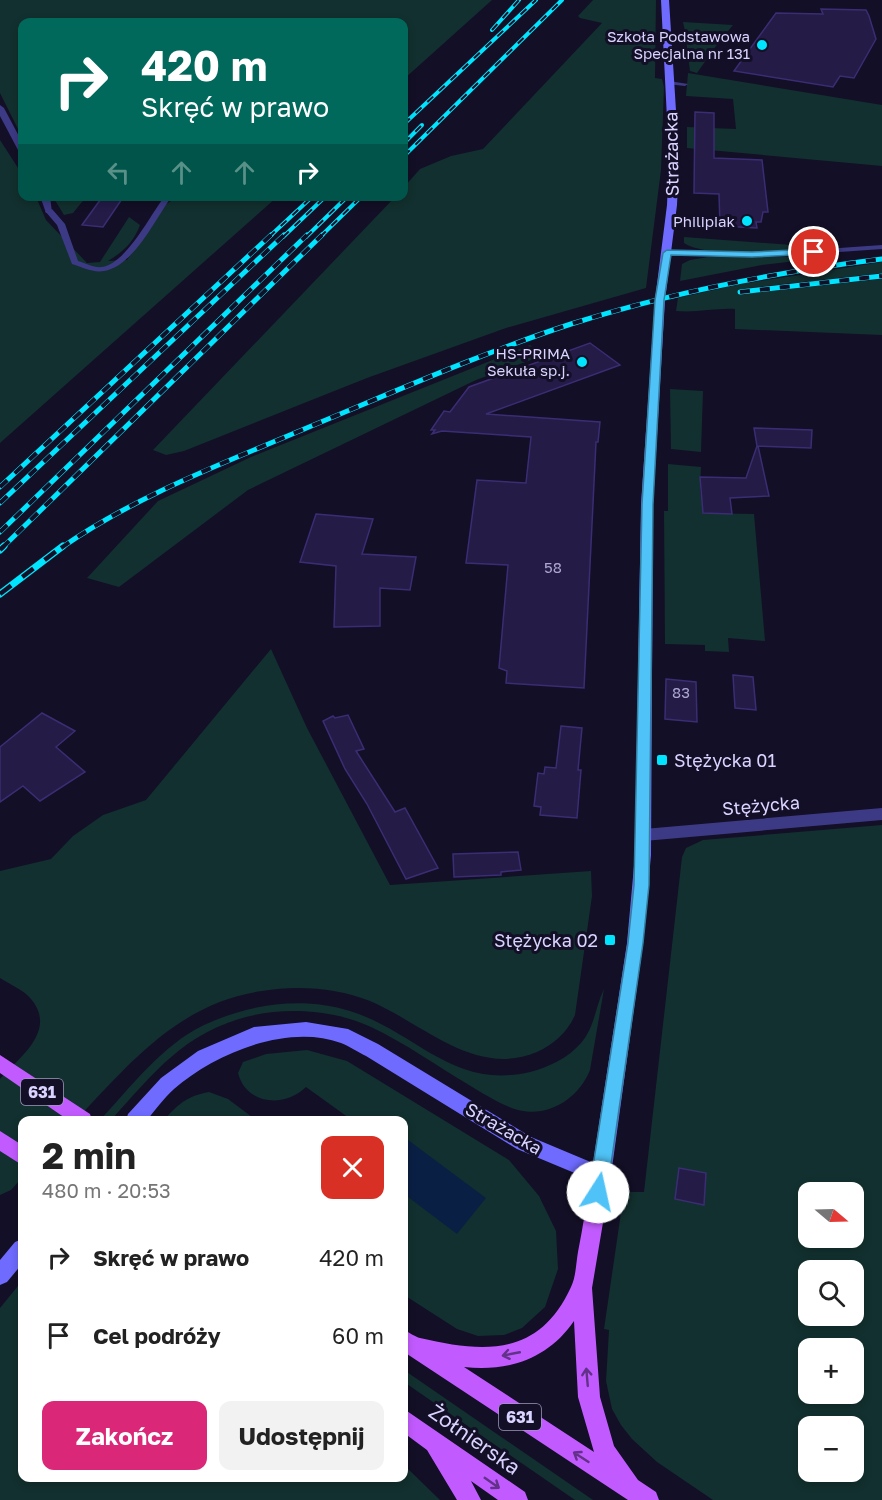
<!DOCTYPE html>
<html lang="pl">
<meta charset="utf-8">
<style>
body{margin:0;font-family:"Golos Text",sans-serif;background:#f2f2f2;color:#222;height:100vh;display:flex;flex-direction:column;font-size:22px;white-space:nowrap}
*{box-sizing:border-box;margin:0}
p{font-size:20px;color:#767676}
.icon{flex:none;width:33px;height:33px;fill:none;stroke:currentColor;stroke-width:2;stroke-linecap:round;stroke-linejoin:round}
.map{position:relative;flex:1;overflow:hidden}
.panel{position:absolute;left:18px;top:1116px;width:390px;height:366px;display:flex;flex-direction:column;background:#fff;border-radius:12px;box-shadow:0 3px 9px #0003}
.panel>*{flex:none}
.banner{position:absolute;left:18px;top:18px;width:390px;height:183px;border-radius:12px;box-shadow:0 3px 9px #0003;background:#00695c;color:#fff;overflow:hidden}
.needle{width:39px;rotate:109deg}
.controls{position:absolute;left:798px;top:1182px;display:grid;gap:12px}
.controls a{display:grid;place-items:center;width:66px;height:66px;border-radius:12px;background:#fff;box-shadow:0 3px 9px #0003;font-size:30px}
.pin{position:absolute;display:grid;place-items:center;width:51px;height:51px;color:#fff;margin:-26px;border:3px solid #fff;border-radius:50%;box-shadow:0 2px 6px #0007}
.me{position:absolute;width:66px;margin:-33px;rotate:10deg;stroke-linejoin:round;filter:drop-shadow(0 0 4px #0008)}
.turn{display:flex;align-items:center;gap:21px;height:126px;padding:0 24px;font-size:27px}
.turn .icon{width:78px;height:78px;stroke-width:2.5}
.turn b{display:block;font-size:42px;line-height:51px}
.lanes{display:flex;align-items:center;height:57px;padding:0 24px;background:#0003;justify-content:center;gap:30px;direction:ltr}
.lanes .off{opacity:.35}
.round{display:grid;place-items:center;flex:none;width:63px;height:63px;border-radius:12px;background:#f2f2f2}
.summary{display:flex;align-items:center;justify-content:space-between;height:102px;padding:0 24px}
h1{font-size:36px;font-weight:700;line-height:45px}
.cta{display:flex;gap:12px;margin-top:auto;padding:12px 24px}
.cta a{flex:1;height:69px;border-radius:12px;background:#db2777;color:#fff;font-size:24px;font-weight:700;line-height:69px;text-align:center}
.cta a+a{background:#f2f2f2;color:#222}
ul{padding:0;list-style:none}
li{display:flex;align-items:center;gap:18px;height:78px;padding:0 24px}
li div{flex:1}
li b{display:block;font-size:22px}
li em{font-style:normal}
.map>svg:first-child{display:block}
.green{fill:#12302f;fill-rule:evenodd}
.water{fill:#0a1f44}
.building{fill:#241b47;stroke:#3b2d73;stroke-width:1.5}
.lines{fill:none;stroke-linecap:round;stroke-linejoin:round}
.service{fill:#3d3a85;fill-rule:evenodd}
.minor{fill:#3d3a85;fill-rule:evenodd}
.secondary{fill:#6f6bff;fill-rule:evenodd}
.primary{fill:#c25bff;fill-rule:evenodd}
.rail-far2-casing{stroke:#00e5ff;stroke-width:4}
.rail-far1-casing{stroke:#00e5ff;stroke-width:5}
.rail-casing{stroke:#00e5ff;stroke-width:7}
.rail-far2{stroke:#130f26;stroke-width:2;stroke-dasharray:8;stroke-linecap:butt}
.rail-far1{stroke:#130f26;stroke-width:4;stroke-dasharray:10;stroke-linecap:butt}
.rail{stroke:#130f26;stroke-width:4.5;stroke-dasharray:14;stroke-linecap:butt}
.oneway{stroke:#623188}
.route{fill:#4fc3f7;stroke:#337fa1;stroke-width:1.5}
.poi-dot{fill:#00e5ff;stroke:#130f26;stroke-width:2}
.labels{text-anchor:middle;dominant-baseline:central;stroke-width:6;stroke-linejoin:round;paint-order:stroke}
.far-poi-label{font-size:15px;fill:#d9d4ff;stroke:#130f26;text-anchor:end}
.number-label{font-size:15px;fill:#aca6d1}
.shield{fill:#130f26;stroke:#9e99be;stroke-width:1.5}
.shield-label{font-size:16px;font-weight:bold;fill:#d9d4ff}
.street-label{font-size:18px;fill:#d9d4ff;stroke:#130f26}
.poi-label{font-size:18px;fill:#d9d4ff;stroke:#130f26;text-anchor:start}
.near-street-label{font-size:21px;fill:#d9d4ff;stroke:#130f26}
</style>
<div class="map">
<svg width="882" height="1500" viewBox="0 0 882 1500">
<rect width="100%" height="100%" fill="#130f26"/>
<g class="green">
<path d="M0 0H492L404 79V22H22V137L0 93Z"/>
<path d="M593 0H656L655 78 662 79 664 87 661 170 646 288 506 328 367 378 184 451 166 455 153 450 395 197 404 196V187L420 169 451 156 483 149 602 23 580 18 578 16Z"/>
<path d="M683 22 733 25 720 41 686 36Z"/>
<path d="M686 39 718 43 697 73 690 71Z"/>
<path d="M688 73 882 105V166L687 148V127L736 129 733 99 686 96Z"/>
<path d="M0 140 22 174V196L36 197 46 220 87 263 100 262 129 217 140 225C134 242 123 252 108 261L127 260 165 205 177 197H277L0 443Z"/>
<path d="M53 197 86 196V197L73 213 64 215Z"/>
<path d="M684 237 819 247C788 250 708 259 684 243Z"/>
<path d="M708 257H831L762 265 680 281 682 264 690 260Z"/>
<path d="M882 262V273L748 288 752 293 882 279V335L735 329V309C714 308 696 313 676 311L678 298 741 284Z"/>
<path d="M530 345 542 356 476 380 248 490 119 587 87 578 158 501 251 457Z"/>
<path d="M670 389 703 391 701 452 671 449Z"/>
<path d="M668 464 701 467 700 488 703 513 754 514 765 641 728 638 729 652 705 651V645L665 644 664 511H668Z"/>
<path d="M271 649 307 728 390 885 591 871 592 896 575 1015C567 1033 554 1044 537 1052 475 1078 424 1024 370 1001 337 988 298 985 262 991 179 1003 130 1063 76 1120H22V1178L11 1190 0 1195V1079C21 1056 57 1030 31 999 24 990 9 984 0 978V871L51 859 73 836 103 815 146 800Z"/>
<path d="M882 825V1500H713L657 1462 632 1439 621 1425 612 1409 606 1381 609 1330 604 1329 624 1192H644L682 857 686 848 703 840ZM808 1192H854V1238H808ZM808 1270H854V1316H808ZM808 1348H854V1394H808ZM808 1426H854V1472H808Z"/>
<path d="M604 989 590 1070C579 1098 549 1118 518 1110 501 1105 484 1094 469 1085 437 1066 405 1043 371 1027 335 1010 288 1007 250 1016 184 1032 154 1073 111 1120H100C131 1087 162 1045 204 1025 249 1004 302 996 350 1011 417 1032 452 1090 530 1072 549 1067 568 1058 581 1043 595 1027 595 1007 604 989Z"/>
<path d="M307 1050 347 1061 509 1160 539 1196 556 1231 558 1269 545 1307 522 1328 504 1335 478 1336 457 1329 404 1295V1120H347L349 1118 306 1087C285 1108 246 1105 238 1073L243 1062 266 1054Z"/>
<path d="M209 1092 228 1099 256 1120H164C178 1104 187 1096 209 1092Z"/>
<path d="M22 1281V1478H404V1465L440 1500H0V1308Z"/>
<path d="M404 1370 593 1500H575L404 1382Z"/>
</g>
<path class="water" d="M404 1137 486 1198 457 1234 404 1194Z"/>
<g class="building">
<path d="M821 9 866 10 869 16 876 39 854 78 840 76 833 87 734 71 776 13 823 14Z"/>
<path d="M695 112 714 113V158L762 160 768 212H763L761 222H756L757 228 720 226 719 194 694 193Z"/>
<path d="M103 196H124L103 227 82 225Z"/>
<path d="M590 343 620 365 486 414 600 422 598 442H596L584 688 506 683 507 671 499 668 508 565 466 563 477 480 526 483 531 437 442 431 432 434 435 430H431L444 411 450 412 469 387Z"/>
<path d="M754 428 812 430 811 448 758 446 769 496 730 498 732 514 703 513 700 477 746 478 757 446Z"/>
<path d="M316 514 373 519 362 554 416 557 410 590 380 588V626L334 627 336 566 300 562Z"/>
<path d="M733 675 753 677 756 710 735 708Z"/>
<path d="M666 679 696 682 697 722 665 719Z"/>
<path d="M42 713 75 731 56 747 85 772 40 801 23 786 0 802V747Z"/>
<path d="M348 715 364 749 356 751 395 812 405 808 438 868 406 879 367 804 345 769 323 721 333 716 335 718Z"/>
<path d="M561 726 582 728 578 770H581L577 818 540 815 541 807 534 806 538 773 544 774 545 767 556 768Z"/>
<path d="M518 852 521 870 501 872V875L454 877 453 854Z"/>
<path d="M679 1168 706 1173 704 1205 675 1199Z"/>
</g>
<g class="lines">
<g class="service">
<path d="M669 81 688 84 685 86 667 84V82Z"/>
<path d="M165 196H172C155 219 134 266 104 271 93 273 82 267 72 264L57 225 45 211 52 209 65 224 78 261C85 263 94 268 102 267 127 263 150 215 165 196Z"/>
<path d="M882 245V249L783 256 667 255 663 253 667 251 783 252Z"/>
</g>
<g class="minor">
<path d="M0 105 4 108 22 142V153L18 150 0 116Z"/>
<path d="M40 196H50L52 213H46Z"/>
<path d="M882 808V820L644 841 638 839 636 835 638 831 644 829Z"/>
</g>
<g class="secondary">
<path d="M661 0H669L679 158 677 205 665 300 653 504 651 855 643 943 611 1175 608 1181 601 1184 517 1149 366 1056C358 1052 349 1046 341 1043 287 1023 214 1054 174 1089 164 1098 155 1110 147 1120H126L128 1114 161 1078 198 1051 254 1027 306 1022 348 1029 378 1044 531 1137 593 1163 627 943 635 855 641 504 655 300 667 205 669 158Z"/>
<path d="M22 1239V1264L7 1282 0 1285V1260L15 1242Z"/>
</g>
<g class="primary">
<path d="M0 1055 90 1114 92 1120H68L0 1073Z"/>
<path d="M0 1131 22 1145V1165L0 1151Z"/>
<path d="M601 1166 608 1169 611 1175 592 1288 600 1397 614 1446 638 1480 656 1492 659 1500H628L404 1352V1330C409 1332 415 1337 420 1338 484 1353 539 1357 571 1287 576 1277 576 1263 578 1252 583 1226 587 1201 591 1175L594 1169ZM574 1321 578 1397 594 1452 464 1367C508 1372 548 1359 574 1321Z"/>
<path d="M404 1409 525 1492 528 1500H498L471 1481 481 1500H457L427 1450 404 1433Z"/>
</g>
<g class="rail-far2-casing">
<g id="rail-far2">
<path d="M492 30 519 0"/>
<path d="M404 124 536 0"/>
<path d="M404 143 422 125"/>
<path d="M404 156 562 0"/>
<path d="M269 237 313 196"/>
<path d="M283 237 326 196"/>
<path d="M306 237 348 196"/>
<path d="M320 237 362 196"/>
</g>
</g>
<g class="rail-far1-casing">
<g id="rail-far1">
<path d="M740 292 882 276"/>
<path d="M0 487 271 235"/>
<path d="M0 503 284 235"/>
<path d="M0 532 307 235"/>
<path d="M2 548 322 235"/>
<path d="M61 548C137 495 224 463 309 427 396 391 482 353 571 324 673 292 777 272 882 259"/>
</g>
</g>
<g class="rail-casing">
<g id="rail">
<path d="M0 550 4 546"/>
<path d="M0 594 63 546"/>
</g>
</g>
<use href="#rail-far2" class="rail-far2"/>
<use href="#rail-far1" class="rail-far1"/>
<use href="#rail" class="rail"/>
</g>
<defs><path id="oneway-shaft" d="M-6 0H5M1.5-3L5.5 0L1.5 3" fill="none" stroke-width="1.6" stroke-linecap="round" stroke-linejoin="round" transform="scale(1.5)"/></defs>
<g class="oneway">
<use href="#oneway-shaft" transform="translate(511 1354) rotate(169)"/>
<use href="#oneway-shaft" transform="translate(587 1377) rotate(-95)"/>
<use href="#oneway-shaft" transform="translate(581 1457) rotate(-147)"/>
<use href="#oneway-shaft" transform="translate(492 1483) rotate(35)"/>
</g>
<path class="route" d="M814 249 817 250V254L752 257 671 255 664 300 653 504 649 885 643 943 607 1192 604 1198 598 1200 592 1198 589 1192 628 943 634 885 642 504 655 300 663 253 667 250 752 252Z"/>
<g class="poi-dot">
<circle cx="762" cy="45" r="6"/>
<circle cx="747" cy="221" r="6"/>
<circle cx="582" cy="362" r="6"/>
<rect x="656" y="754" width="12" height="12" rx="3"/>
<rect x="604" y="934" width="12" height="12" rx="3"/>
</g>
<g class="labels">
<g class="far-poi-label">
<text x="750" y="36">Szkoła Podstawowa<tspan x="750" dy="17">Specjalna nr 131</tspan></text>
<text x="735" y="221">Philipiak</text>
<text x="570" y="353">HS-PRIMA<tspan x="570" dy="17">Sekuła sp.j.</tspan></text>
</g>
<g class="number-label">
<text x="553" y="567">58</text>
<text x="681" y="692">83</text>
</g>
<g class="shield">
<rect x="21" y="1079" width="42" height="26" rx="4.5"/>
<rect x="499" y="1404" width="42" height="26" rx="4.5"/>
</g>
<g class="shield-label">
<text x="42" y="1092">631</text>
<text x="520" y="1417">631</text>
</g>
<g class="street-label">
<text transform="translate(671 154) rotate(-91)">Strażacka</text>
<text transform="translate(761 805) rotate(-5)">Stężycka</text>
<text transform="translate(504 1128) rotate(30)">Strażacka</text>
</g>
<g class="poi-label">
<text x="674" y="760">Stężycka 01</text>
<text x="598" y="940" text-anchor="end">Stężycka 02</text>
</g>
<g class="near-street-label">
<text transform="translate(475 1439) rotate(35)">Żołnierska</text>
</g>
</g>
</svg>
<div class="controls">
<a><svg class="needle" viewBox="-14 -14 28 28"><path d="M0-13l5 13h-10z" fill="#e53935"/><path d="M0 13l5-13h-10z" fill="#767676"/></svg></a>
<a><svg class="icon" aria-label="search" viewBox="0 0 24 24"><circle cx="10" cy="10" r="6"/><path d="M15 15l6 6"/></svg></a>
<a>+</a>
<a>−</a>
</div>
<div class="pin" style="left:814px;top:252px;background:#d93025"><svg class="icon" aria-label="arrive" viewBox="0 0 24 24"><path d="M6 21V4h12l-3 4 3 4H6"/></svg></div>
<svg class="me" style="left:598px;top:1192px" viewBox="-20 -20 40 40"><circle r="19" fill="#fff"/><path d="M0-13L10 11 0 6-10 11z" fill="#4fc3f7"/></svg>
<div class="banner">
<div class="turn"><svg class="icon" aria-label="right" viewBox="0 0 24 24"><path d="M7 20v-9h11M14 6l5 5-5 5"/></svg><div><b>420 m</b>Skręć w prawo</div></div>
<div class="lanes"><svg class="icon off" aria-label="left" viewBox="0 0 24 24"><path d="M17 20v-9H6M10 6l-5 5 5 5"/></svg><svg class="icon off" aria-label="ahead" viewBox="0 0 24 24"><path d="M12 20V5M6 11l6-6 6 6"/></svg><svg class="icon off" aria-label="ahead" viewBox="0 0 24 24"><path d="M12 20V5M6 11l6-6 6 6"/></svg><svg class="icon" aria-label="right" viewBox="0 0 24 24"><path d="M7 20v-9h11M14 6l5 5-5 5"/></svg></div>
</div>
<section class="panel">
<div class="summary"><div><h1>2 min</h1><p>480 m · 20:53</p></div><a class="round" style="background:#d93025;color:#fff"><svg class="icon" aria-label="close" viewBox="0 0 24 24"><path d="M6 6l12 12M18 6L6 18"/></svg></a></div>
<ul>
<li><svg class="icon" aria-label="right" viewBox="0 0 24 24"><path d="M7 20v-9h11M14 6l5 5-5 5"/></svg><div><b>Skręć w prawo</b></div><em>420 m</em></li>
<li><svg class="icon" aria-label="arrive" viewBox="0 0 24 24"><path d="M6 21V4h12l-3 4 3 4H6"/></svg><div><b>Cel podróży</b></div><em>60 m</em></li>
</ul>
<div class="cta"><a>Zakończ</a><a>Udostępnij</a></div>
</section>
</div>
